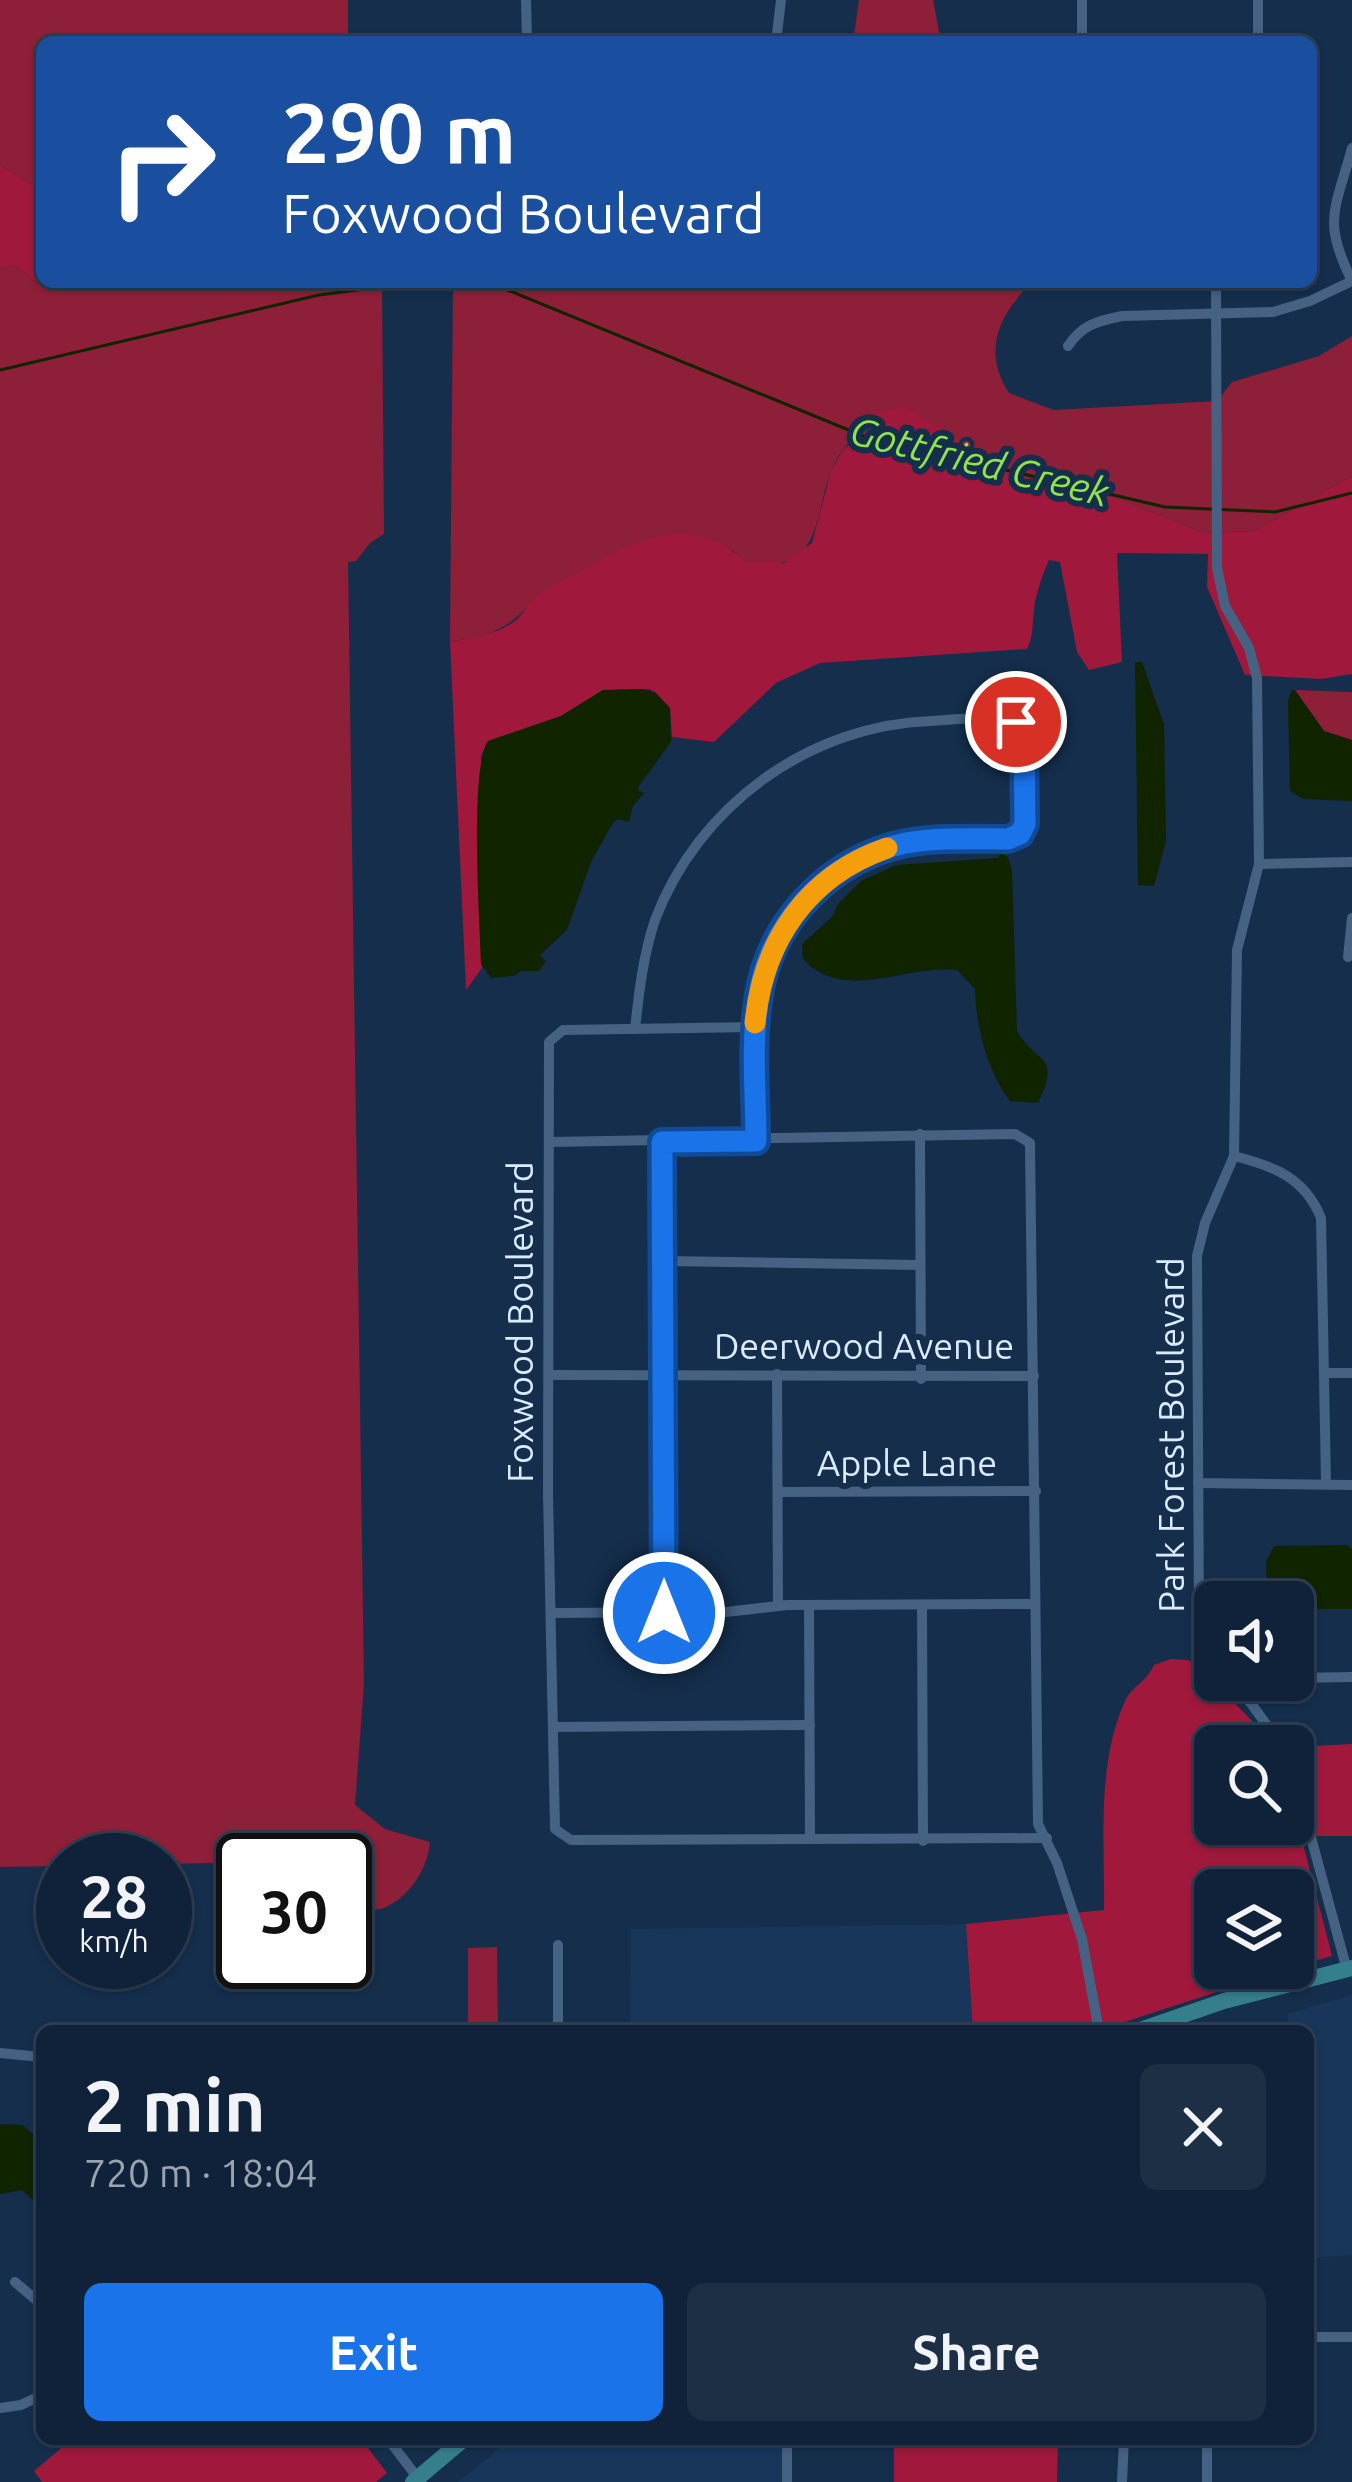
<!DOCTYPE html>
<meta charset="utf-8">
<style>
body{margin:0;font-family:Ubuntu,sans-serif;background:#1d2f44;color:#f1f3f6;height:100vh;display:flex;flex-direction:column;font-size:45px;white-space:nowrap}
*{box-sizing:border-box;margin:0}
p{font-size:39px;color:#9ba4ae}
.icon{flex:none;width:66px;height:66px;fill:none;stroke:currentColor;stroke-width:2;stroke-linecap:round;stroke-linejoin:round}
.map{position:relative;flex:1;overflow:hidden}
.panel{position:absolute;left:36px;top:2025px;width:1278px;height:420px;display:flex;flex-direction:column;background:#0f2239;border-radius:18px;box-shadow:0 3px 9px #0004,0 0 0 3px #2f3f53}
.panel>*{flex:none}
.guide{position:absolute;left:36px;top:36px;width:1281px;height:252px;border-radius:18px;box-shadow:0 3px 9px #0004,0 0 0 3px #2f3f53;background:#1a4fa0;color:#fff;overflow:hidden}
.controls{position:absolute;left:1194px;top:1581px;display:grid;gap:24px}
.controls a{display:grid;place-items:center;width:120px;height:120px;border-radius:18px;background:#0f2239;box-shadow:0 3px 9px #0004,0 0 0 3px #2f3f53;font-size:60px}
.speed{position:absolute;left:36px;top:1833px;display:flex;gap:24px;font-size:60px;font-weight:700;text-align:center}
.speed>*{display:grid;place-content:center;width:156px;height:156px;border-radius:50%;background:#0f2239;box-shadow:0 3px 9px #0004,0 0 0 3px #2f3f53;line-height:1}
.speed small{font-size:30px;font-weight:400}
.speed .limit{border:6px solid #111;border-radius:18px;background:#fff;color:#111}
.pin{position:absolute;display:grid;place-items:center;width:102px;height:102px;color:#fff;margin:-51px;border:6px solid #fff;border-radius:50%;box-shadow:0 3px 12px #0007}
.me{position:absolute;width:132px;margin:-66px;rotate:0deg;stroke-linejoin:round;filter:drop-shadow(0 0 9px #0008)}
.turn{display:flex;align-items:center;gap:42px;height:252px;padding:0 48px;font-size:54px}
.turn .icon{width:156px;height:156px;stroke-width:2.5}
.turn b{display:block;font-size:84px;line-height:102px}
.round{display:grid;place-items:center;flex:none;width:126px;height:126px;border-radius:18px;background:#1d2f44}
.head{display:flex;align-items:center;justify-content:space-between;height:204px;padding:0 48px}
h1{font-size:72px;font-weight:700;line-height:90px}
.button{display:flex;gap:24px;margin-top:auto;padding:24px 48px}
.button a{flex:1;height:138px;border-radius:18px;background:#1a73e8;color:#fff;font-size:48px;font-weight:700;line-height:138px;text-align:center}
.button a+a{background:#1d2f44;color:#f1f3f6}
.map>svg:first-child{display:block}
.built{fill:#17365a}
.green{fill:#8e1f38}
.forest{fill:#a0193c}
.water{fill:#102400}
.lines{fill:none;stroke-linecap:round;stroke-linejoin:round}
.stream{stroke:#102400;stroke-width:3}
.street{stroke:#456283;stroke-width:10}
.primary{stroke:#357f8c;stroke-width:16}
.route-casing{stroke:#114b97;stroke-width:30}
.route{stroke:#1a73e8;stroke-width:21}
.slow{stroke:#f59e0b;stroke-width:21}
.labels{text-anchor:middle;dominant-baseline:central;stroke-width:12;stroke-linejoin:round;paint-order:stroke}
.street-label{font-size:36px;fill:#dbebff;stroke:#142e4c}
.water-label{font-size:39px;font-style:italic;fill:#91e24c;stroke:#142e4c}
</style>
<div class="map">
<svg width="1352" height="2482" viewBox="0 0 1352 2482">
<rect width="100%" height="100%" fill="#142e4c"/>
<g class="built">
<path d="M966 1924 973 2031H630L631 1929Z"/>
<path d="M1352 1995V2255L1308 2258V2031H1289L1287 2014Z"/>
<path d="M511 2439H792V2482H458Z"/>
</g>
<g class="green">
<path d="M0 0H348V42H42V191L0 165Z"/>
<path d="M859 0H933L941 42H853Z"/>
<path d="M0 265H14L33 278 42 277V282H382L384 534 370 543 356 561 348 562 364 1684 355 1805 385 1829 430 1842C428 1868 410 1896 386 1907 375 1912 357 1910 345 1910V1860L165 1864V1860H63V1866L0 1867Z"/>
<path d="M453 282H1032C1000 314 981 350 1009 393L1054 410 1217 401 1232 382 1319 356 1352 336V476L1254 531 1204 533 1114 497 1040 489 1016 473 875 415C866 430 852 437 843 450 807 497 836 578 746 562L732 550 535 598C510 628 490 638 450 641Z"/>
<path d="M1295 690 1352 692V740L1324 731Z"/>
<path d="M497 1947 498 2031H468V1948Z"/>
</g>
<g class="forest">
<path d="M0 165 42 191V277L34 279 14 265H0Z"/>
<path d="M903 406 1040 489 1114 497 1204 533 1254 531 1352 476V674L1321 679 1245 675 1207 587 1208 554 1117 553 1122 662 1089 670 1077 652 1060 562 1049 560C1043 574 1036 592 1034 609 1032 625 1034 634 1027 649L820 663 776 683 714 742 672 737 670 708 650 689 603 690 561 716 488 741 481 756 482 968 466 990 450 641C472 639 494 635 512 623 522 617 527 604 537 596 551 585 570 578 585 569 639 538 693 513 746 562L784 563 812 543 831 471 843 450 866 430 875 415Z"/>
<path d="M1171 1659 1188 1660 1201 1668 1276 1746H1215V1824H1293V1747L1352 1744V1836H1301L1332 1956 1293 1967V1890H1215V1968H1290L1097 2031H973L966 1924 1104 1910C1105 1840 1096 1766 1125 1701 1133 1685 1145 1684 1154 1665Z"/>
<path d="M72 2439H361L387 2473 376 2482H42L34 2471Z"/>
<path d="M894 2439H1058L1057 2482H894Z"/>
</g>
<g class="water">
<path d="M1135 662H1142L1164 724 1166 841 1154 886 1138 885Z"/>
<path d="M641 689 655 692 670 708 671 742 639 786 638 790 644 793 633 806 629 822 618 819 613 823 591 862 567 930 540 955 546 961 539 971H521L514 976 491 978 481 964C480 923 469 769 488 741L561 716 603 690Z"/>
<path d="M1292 690H1295L1324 731 1352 740V801L1303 799 1290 791 1288 701Z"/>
<path d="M1001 853 1008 857 1012 870 1017 1031C1036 1064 1062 1054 1038 1103L1010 1101C987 1071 976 1027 975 989L957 970C907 964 845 1004 803 959L802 944 832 917 838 904 861 881 896 865 998 858Z"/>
<path d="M1347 1545 1352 1549V1609H1293V1602H1270L1267 1597 1266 1562 1274 1546Z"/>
<path d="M0 2124 22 2125 42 2141V2209L22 2190 0 2194Z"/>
</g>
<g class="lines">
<g class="stream">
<path d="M488 282 868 438 1165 507 1275 512 1352 493"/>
<path d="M0 370 319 295 418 282"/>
</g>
<g class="street">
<path d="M526 0 527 42"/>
<path d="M1082 0V42"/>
<path d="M776 42 781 0"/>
<path d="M1258 42V0"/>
<path d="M1352 281C1322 221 1335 210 1352 148"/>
<path d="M1068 346C1082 325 1097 321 1122 316L1273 312 1310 301 1352 281"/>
<path d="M1259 864 1352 862"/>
<path d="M1348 957 1352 918"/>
<path d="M755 1027 563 1030 549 1042 548 1494 555 1829 571 1840 1047 1838"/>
<path d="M635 1029C639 992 643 956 655 920 698 806 809 725 931 721 956 720 1001 712 1021 727L1025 824 1020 834 1008 839C975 839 939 836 906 843 829 859 768 923 758 1001 752 1047 756 1095 756 1140"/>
<path d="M920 1134 921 1379"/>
<path d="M549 1142 1015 1134 1030 1143 1038 1824 1057 1863 1082 1939 1099 2031"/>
<path d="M663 1142 664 1613"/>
<path d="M1234 1156C1274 1166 1305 1178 1321 1218L1326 1482"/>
<path d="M663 1261 920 1265"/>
<path d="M1326 1373H1352"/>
<path d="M777 1374 778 1606"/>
<path d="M550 1375 1034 1376"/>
<path d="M1198 1483 1352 1485"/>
<path d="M778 1492 1036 1491"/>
<path d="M922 1605 923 1841"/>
<path d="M809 1606 810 1838"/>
<path d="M552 1613 726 1612 787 1605 1035 1604"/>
<path d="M1215 1667 1199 1622 1197 1256 1205 1223 1234 1156 1237 950 1259 864 1257 678 1249 648 1225 606 1217 568 1216 282"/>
<path d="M1293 1678 1352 1677"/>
<path d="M1225 1680 1250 1702 1282 1746"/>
<path d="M1250 1702 1282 1680"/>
<path d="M553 1727 810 1725"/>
<path d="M1293 1771 1347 1970"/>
<path d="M558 1945V2031"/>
<path d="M0 2053 42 2057"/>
<path d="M15 2282 42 2305"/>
<path d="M1308 2337H1352"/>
<path d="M0 2408 21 2405 42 2395"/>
<path d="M388 2439 417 2477"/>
<path d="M787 2439V2482"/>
<path d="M1207 2439V2482"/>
<path d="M1122 2482 1124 2439"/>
</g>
<g class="primary">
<path d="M1137 2031 1224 2001 1352 1968"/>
<path d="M413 2482 464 2439"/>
</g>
</g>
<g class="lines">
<g class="route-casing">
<path id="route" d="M664 1613 662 1142 756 1141C756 1095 751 1047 758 1001 768 923 829 859 906 843 939 837 975 839 1008 839L1020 834 1025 824 1024 734 1016 722"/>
</g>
<use href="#route" class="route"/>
<path class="slow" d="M755 1023C763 941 807 876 887 848"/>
</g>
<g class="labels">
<g class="street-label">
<text transform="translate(519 1322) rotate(-90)">Foxwood Boulevard</text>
<text x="864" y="1345">Deerwood Avenue</text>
<text transform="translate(1170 1435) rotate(-90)">Park Forest Boulevard</text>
<text x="907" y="1462">Apple Lane</text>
</g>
<g class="water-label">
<text transform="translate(980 461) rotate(14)">Gottfried Creek</text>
</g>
</g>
</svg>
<div class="controls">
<a><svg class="icon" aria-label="sound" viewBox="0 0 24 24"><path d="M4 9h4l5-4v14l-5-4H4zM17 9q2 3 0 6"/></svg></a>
<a><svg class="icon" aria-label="search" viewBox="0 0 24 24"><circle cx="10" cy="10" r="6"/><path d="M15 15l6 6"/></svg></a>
<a><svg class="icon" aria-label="layers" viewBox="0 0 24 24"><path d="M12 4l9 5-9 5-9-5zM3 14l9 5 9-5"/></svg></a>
</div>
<div class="speed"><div>28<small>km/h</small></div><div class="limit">30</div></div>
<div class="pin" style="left:1016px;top:722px;background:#d93025"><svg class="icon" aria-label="arrive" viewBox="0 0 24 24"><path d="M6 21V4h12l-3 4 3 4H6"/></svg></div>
<svg class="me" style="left:664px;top:1613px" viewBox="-20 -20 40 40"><circle r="17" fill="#1a73e8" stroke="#fff" stroke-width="3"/><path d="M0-11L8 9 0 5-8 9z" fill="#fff"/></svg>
<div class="guide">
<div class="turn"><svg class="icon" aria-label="right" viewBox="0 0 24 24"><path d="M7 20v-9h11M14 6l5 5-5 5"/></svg><div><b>290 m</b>Foxwood Boulevard</div></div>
</div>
<section class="panel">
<div class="head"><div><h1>2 min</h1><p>720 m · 18:04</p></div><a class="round"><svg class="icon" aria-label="close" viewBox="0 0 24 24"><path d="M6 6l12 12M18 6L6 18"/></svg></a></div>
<div class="button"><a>Exit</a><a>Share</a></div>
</section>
</div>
